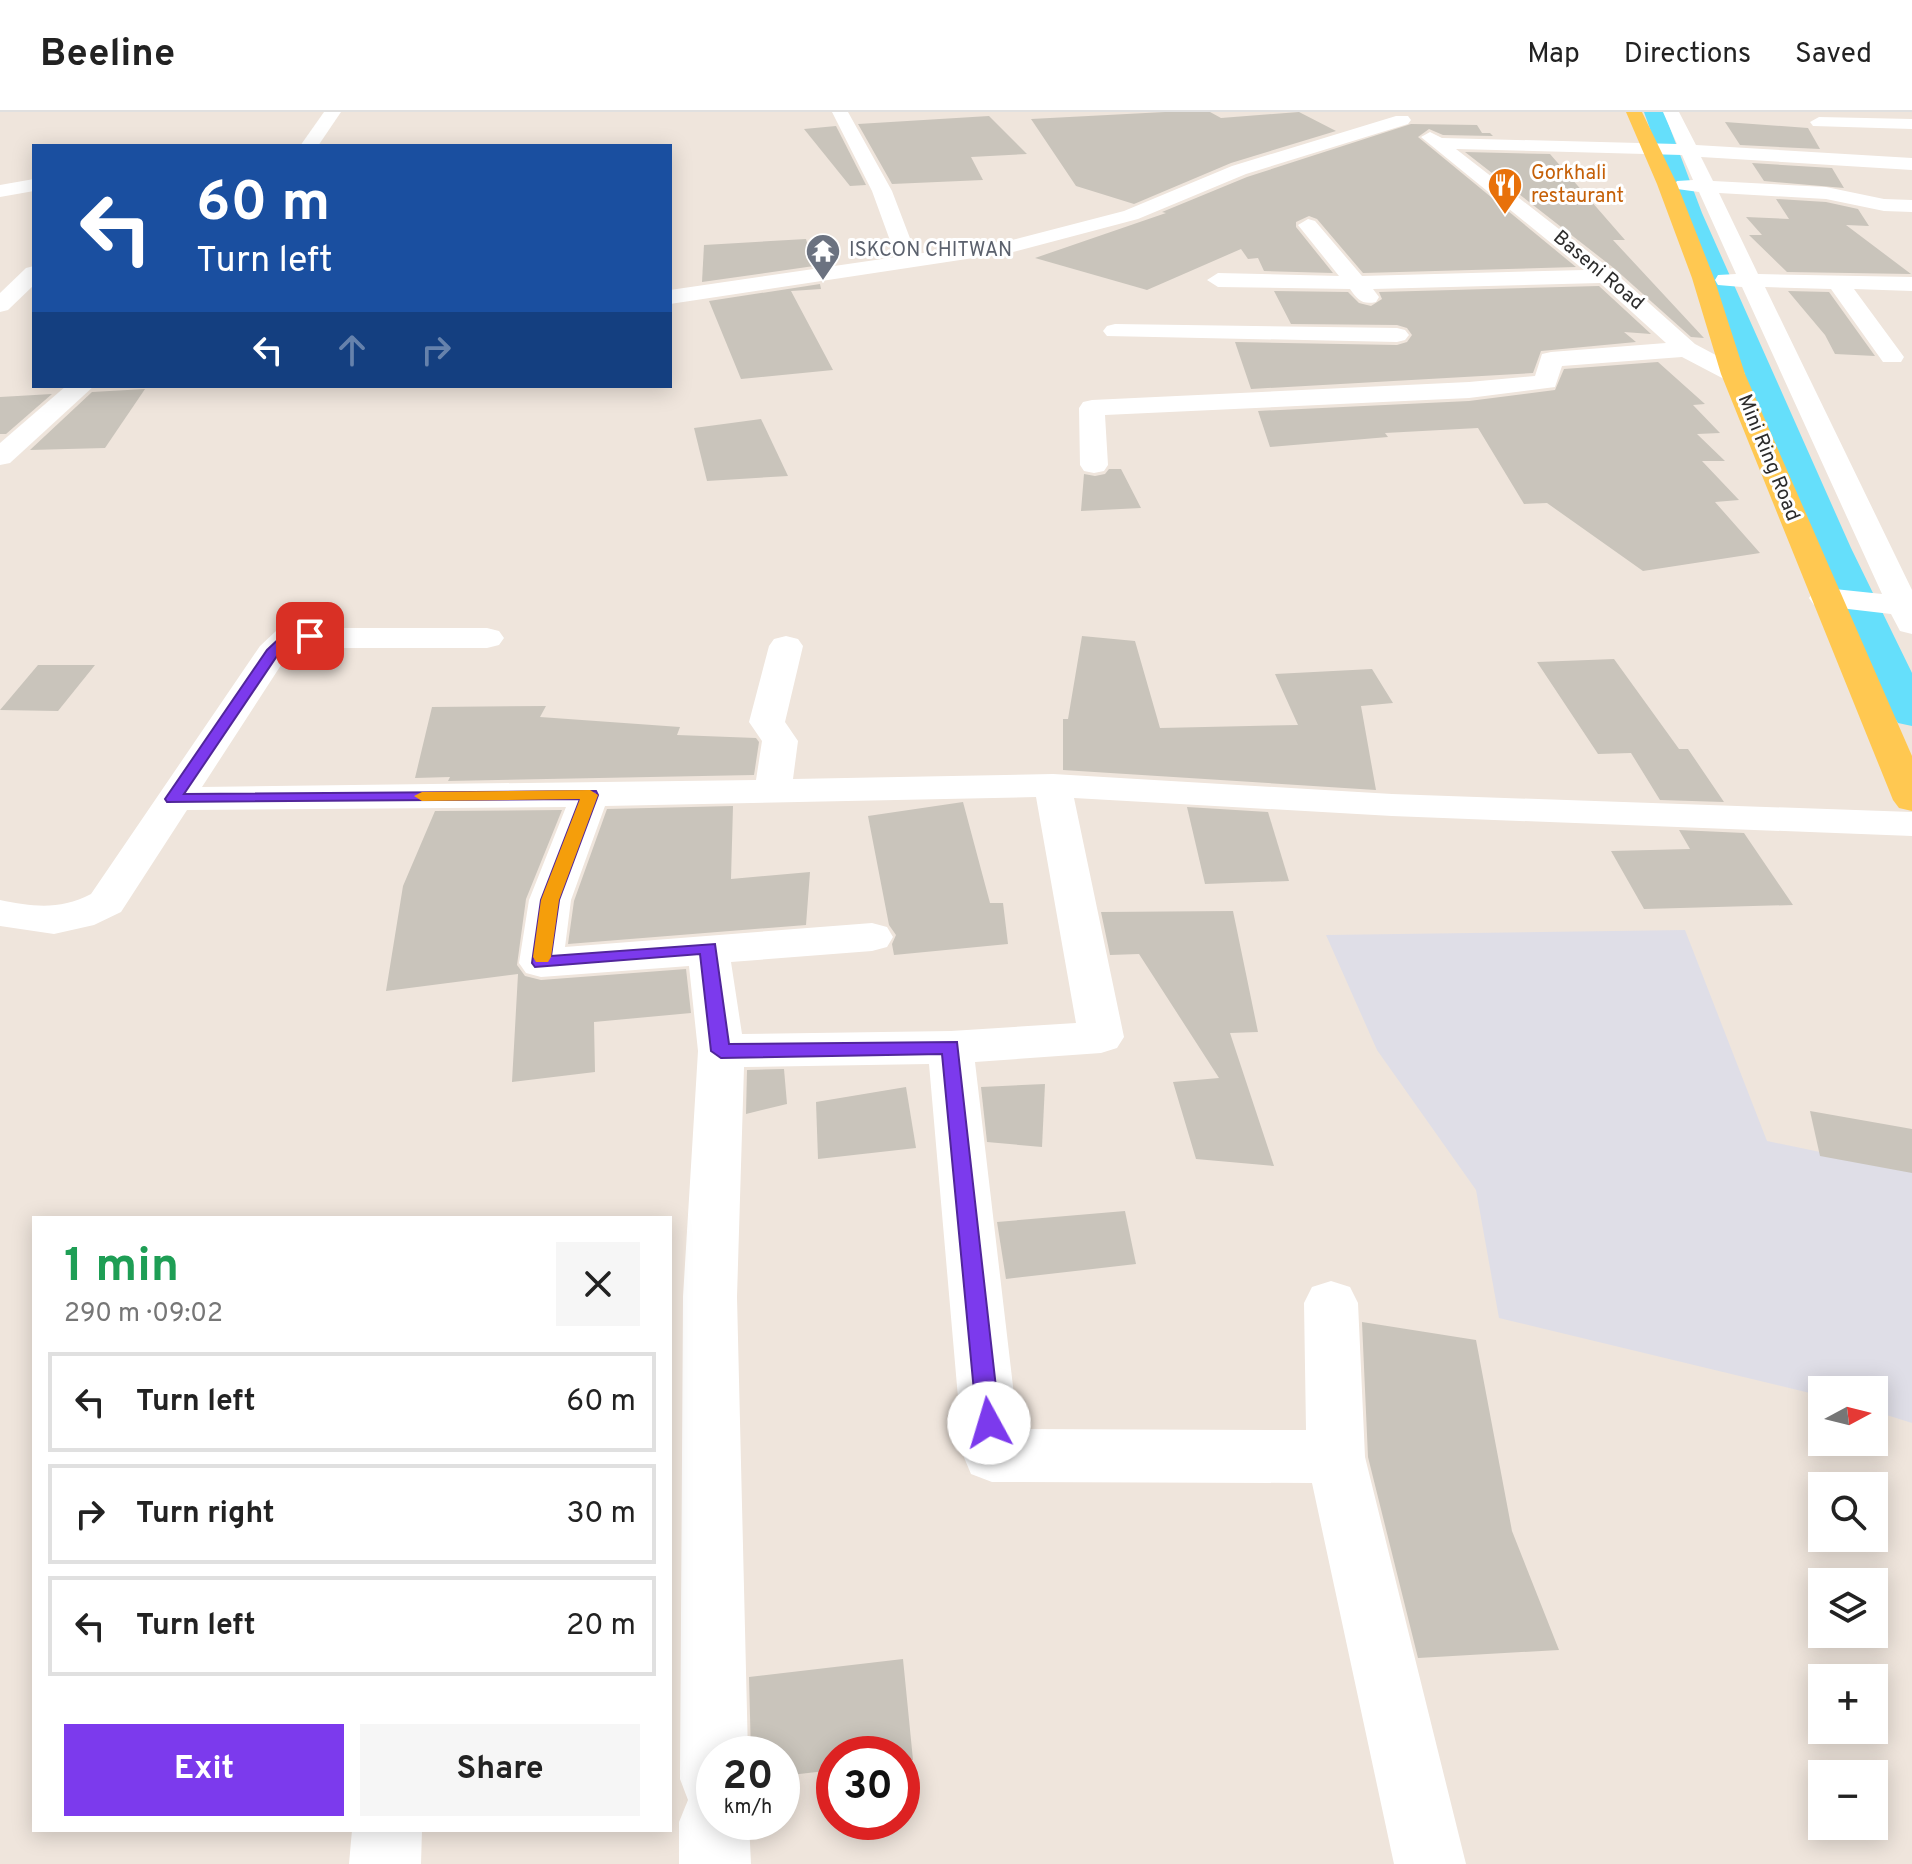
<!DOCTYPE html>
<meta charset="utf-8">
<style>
body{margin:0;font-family:Overpass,sans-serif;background:#f6f6f6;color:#222;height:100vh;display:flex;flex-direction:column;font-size:30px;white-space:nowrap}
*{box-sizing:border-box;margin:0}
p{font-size:26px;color:#767676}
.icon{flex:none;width:44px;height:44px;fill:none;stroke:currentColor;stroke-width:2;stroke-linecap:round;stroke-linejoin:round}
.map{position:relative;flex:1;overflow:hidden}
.drawer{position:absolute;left:32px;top:1104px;width:640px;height:616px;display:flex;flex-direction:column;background:#fff;border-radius:0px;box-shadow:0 4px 20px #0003}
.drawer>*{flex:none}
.top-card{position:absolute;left:32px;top:32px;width:640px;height:244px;border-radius:0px;box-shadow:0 4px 20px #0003;background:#1a4fa0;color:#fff;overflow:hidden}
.needle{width:52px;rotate:83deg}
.tools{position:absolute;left:1808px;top:1264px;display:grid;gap:16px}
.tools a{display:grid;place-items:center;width:80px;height:80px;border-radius:0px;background:#fff;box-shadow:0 4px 20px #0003;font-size:40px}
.speed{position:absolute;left:696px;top:1624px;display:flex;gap:16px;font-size:40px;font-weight:700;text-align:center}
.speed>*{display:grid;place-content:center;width:104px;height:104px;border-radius:50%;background:#fff;box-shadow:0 4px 20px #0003;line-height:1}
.speed small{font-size:20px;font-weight:400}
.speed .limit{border:12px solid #d22;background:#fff;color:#111}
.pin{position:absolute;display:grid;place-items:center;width:68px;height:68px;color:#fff;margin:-34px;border-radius:16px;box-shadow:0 4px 12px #0006}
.me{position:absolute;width:88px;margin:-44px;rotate:354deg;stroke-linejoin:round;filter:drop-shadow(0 0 6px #0008)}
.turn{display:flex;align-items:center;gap:28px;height:168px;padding:0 32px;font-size:36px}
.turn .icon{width:104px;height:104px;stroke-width:2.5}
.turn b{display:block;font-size:56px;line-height:68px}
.lanes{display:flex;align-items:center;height:76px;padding:0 32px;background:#0003;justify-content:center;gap:40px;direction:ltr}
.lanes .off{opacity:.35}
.round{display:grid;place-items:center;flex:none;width:84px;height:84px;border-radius:0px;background:#f6f6f6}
.head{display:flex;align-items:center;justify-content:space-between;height:136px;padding:0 32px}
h1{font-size:48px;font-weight:700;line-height:60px;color:#1e9e55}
.cta{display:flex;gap:16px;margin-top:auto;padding:16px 32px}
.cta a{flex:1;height:92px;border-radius:0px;background:#7c3aed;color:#fff;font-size:32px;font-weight:700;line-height:92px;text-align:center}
.cta a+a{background:#f6f6f6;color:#222}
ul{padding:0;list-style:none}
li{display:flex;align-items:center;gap:24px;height:100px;margin:0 16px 12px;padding:0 16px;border:4px solid #e0e0e0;border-radius:0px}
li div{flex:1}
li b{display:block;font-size:30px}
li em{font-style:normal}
header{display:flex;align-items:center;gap:48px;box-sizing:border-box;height:112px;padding:0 40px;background:#fff;border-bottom:2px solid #e0e0e0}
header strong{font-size:38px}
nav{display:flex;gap:44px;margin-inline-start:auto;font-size:28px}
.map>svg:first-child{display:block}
.industrial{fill:#dfdee7}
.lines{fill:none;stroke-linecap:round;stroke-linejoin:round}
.canal{fill:#65dffb;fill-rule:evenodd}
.building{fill:#c9c4bb}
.minor{fill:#fff;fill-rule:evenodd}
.major{fill:#ffc851;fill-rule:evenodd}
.route{fill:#7c3aed;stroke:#51269a;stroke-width:2}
.slow{fill:#f59e0b}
.labels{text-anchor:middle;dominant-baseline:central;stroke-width:6;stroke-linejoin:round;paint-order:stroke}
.far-food-label{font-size:20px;fill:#c56008;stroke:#fff;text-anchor:start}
.far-worship-label{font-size:20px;fill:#5b616d;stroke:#fff;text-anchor:start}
.far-street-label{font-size:20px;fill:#2c2c2c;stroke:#fff}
</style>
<header>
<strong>Beeline</strong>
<nav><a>Map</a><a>Directions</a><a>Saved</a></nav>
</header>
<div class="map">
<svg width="1912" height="1752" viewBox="0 0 1912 1752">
<rect width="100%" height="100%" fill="#efe5dc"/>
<path class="industrial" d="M1685 818 1767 1029 1912 1059V1311L1874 1299V1278H1822V1284L1499 1206 1476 1078 1377 938 1326 823Z"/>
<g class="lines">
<path class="canal" d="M1644 0H1664L1702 101 1851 436 1912 561V614L1898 611 1892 602C1802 404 1716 205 1644 0Z"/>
</g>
<g class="building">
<path d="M1165 0H1210L1221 6 1299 0 1336 19 1231 51 1134 92 1076 74 1031 7Z"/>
<path d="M989 4 1027 42 971 45 983 68 892 72 858 12Z"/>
<path d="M1725 10 1808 16 1820 37 1740 33Z"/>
<path d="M1411 12 1477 13 1482 21H1490L1493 24 1443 23 1429 17 1418 25 1576 155 1363 161 1317 107 1309 104 1296 110V115L1333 161 1264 159 1258 146 1248 147 1241 137 1147 178 1035 146 1166 101 1162 100 1247 65Z"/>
<path d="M836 14 866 73 850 74 804 17Z"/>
<path d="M1465 40 1550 42 1625 128H1613L1704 226 1691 225 1615 157Z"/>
<path d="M1752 51 1832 56 1844 76 1764 69Z"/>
<path d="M1776 87 1826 90 1858 97 1869 114 1846 113 1911 162 1787 160 1749 123H1762L1746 105 1789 107Z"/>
<path d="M806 127 814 154 702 170 704 133Z"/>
<path d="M820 172 821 177 791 179 833 258 741 267 709 189Z"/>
<path d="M1599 174 1651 222 1624 220 1636 230 1541 239 1533 261 1251 277 1235 230 1397 233 1407 230 1412 223 1407 216 1397 213 1291 212 1274 179 1348 180 1359 191 1371 194 1382 187 1379 180Z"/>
<path d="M1788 179 1829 180 1875 244 1835 242 1825 223Z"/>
<path d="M1658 250 1705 292 1693 293 1720 321 1697 322 1725 349H1702L1739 388 1715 390 1760 441 1643 459 1547 391 1524 392 1478 316 1385 321 1388 325 1270 335 1258 299 1469 289 1555 278 1564 257Z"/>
<path d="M145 277 105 336 30 338 92 280Z"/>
<path d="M52 282 6 322H0V285Z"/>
<path d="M761 307 788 364 707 369 694 316Z"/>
<path d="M1109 357H1121L1141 396 1081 399 1084 362 1095 364 1105 362Z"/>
<path d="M1082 524 1135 529 1160 616 1298 613 1275 562 1372 557 1393 591 1361 594 1376 678 1063 658V607H1068Z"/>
<path d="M1614 547 1679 637H1688L1724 690 1660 688 1631 641 1598 642 1537 550Z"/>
<path d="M38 553H95L58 599 0 598Z"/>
<path d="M546 594 540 605 680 615 677 623 756 626 759 630 754 663 448 669 450 665 415 666 432 595Z"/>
<path d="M963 690 990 791H1003L1008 832 894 843 892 832 896 823 889 813 868 704Z"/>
<path d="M733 694 731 767 810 760 806 813 568 832 574 789 607 697Z"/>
<path d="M1187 695 1268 700 1289 769 1205 772Z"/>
<path d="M562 698 526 787 517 853 525 864 541 868 686 857 691 901 594 910 595 960 512 970 518 862 386 879 403 774 435 699Z"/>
<path d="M1679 718 1744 721 1793 793 1644 797 1611 739 1690 737Z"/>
<path d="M1233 799 1258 920 1230 921 1274 1054 1196 1047 1173 970 1219 966 1139 842 1110 843 1101 800Z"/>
<path d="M784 957 787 992 746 1002 747 958Z"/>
<path d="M1045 972 1042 1035 987 1030 981 975Z"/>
<path d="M906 975 916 1036 818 1047 816 990Z"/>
<path d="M1810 999 1912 1017V1061L1820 1044Z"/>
<path d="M1125 1099 1136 1152 1006 1167 997 1110Z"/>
<path d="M1362 1210 1476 1228 1512 1419 1559 1538 1418 1546 1368 1345Z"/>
<path d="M903 1547 913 1648 902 1650V1642H834V1658L782 1664V1642H751L749 1565Z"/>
</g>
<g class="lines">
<g class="minor">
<path d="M324 0H341L318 34H300Z"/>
<path d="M832 0H848L892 79 916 142 1012 128 1124 99 1232 54 1396 4H1408L1411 8 1408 12 1246 62 1138 107 1013 140 670 192V178L896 145 872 79Z"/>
<path d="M1663 0H1679L1696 33 1912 46V58L1701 45 1713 69 1826 75 1884 87 1912 88V100L1884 99 1826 87 1719 81 1758 162 1912 165V179L1854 177 1904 245 1901 250H1883L1831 177 1765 175 1912 478V522L1900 519 1891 502 1814 493 1809 486 1814 479 1825 476 1882 482 1742 175 1718 173 1715 168 1718 163 1736 162 1699 80 1677 77 1674 73 1677 69 1693 68 1682 43 1456 37 1613 159 1695 232 1742 257 1745 262 1742 267H1724L1682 245 1562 254 1555 275 1469 286 1105 303 1108 353 1104 359 1094 361 1084 359 1080 353 1079 296 1083 290 1092 288 1469 270 1535 264 1542 242 1551 240 1666 231 1600 171 1373 177 1379 185 1376 190C1362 193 1358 188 1350 177L1218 175 1207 168 1218 161 1339 164 1298 113 1308 107 1315 109 1362 164 1584 158 1421 25 1430 20 1442 26 1677 32Z"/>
<path d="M1819 5 1912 7V17L1813 14 1810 10Z"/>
<path d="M34 67V79L0 85V73Z"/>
<path d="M34 154V173L8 198 0 200V181L26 156Z"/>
<path d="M1115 212 1397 216 1405 218 1409 223 1405 228 1397 230 1107 224 1103 219 1107 214Z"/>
<path d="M66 274H94L10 351 0 353V331Z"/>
<path d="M288 516H487L499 519 504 526 499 533 487 536H297L285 547 202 675 756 668 762 629 749 610 769 534 774 527 786 524 798 527 803 534 785 610 798 629 793 667 1053 662 1392 682 1912 700V724L1392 704 1074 686 1124 925 1117 936 1101 941 975 950 1018 1317 1306 1318 1304 1191 1312 1175 1331 1169 1350 1175 1358 1191 1365 1345 1466 1752H1394L1312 1371 992 1370 971 1362 963 1343 929 952 744 955 737 1185 748 1642H714V1710H749L751 1752H679V1710L688 1688 680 1667 683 1185 698 939 689 854 541 865 526 861 519 851 529 788 566 695 187 698 121 800 94 813 54 822 0 814V788C34 795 60 798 91 782L260 534 276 519ZM1036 685 1076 911 951 919 742 922 731 850 872 839 887 835 893 825 887 815 872 811 565 835 571 788 605 694Z"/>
<path d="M352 1718H422L421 1752H349Z"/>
</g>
<path class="major" d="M1626 0H1642L1677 72 1714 166 1745 262 1912 644V699L1899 696 1893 688 1721 262 1692 166 1657 72Z"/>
</g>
<path class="route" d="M310 519 315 521V527L292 530 277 544 184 682 596 679 598 683 559 788 551 844 715 832 729 932 957 930 1000 1311 997 1319 989 1322 980 1319 977 1311 942 942 721 946 711 939 700 842 535 855 532 851 541 788 580 687 167 690 165 687 267 538 283 523Z"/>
<path class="slow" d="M590 678 598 683 559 788 551 845 548 850H536L533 845 541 788 580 687 422 689 414 684 422 680Z"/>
<defs>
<g id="restaurant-pin" transform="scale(1.8)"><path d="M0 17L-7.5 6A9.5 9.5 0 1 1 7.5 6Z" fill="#e8710a" stroke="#fff"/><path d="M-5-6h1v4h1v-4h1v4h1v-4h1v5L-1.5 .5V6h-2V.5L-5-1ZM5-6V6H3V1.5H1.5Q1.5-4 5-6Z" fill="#fff"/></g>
<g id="temple-pin" transform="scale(1.8)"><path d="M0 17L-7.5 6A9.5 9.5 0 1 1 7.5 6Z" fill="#6b7280" stroke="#fff"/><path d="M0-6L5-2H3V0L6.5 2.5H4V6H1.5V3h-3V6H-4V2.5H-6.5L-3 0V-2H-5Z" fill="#fff"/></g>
</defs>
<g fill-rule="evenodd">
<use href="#restaurant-pin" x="1505" y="73"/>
<use href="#temple-pin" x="823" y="139"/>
</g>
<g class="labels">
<g class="far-food-label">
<text x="1531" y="62">Gorkhali<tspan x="1531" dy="23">restaurant</tspan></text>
</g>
<g class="far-worship-label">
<text x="849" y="139">ISKCON CHITWAN</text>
</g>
<g class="far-street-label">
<text transform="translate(1598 159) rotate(40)">Baseni Road</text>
<text transform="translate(1768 346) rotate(68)">Mini Ring Road</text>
</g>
</g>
</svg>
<div class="tools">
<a><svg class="needle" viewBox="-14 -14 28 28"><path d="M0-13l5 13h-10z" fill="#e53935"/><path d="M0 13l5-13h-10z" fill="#767676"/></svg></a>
<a><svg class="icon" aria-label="search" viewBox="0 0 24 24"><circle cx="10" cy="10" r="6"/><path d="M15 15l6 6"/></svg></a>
<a><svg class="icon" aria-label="layers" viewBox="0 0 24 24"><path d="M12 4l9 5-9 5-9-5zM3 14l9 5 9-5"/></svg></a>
<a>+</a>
<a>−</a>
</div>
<div class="speed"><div>20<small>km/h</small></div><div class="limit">30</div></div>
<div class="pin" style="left:310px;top:524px;background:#d93025"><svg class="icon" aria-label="arrive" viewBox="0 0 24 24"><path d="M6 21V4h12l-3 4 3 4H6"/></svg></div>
<svg class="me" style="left:989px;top:1311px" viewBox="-20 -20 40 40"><circle r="19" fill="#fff"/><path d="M0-13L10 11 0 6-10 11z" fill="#7c3aed"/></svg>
<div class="top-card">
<div class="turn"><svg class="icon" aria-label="left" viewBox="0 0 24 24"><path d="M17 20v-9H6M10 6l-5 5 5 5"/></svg><div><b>60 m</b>Turn left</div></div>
<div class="lanes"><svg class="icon" aria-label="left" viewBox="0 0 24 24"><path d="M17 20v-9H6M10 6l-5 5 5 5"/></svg><svg class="icon off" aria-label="ahead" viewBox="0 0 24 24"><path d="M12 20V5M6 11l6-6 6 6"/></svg><svg class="icon off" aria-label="right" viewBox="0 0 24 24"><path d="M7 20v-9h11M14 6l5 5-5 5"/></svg></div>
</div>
<section class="drawer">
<div class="head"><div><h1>1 min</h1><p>290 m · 09:02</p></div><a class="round"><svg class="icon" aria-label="close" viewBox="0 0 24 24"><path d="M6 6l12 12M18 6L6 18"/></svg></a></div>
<ul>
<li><svg class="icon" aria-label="left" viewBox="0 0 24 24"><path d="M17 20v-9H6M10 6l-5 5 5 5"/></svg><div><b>Turn left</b></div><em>60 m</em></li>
<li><svg class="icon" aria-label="right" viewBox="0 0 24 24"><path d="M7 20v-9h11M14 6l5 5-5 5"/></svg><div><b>Turn right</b></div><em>30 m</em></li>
<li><svg class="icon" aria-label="left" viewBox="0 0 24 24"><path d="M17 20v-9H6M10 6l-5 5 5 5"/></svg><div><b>Turn left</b></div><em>20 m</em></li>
</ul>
<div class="cta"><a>Exit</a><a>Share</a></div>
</section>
</div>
